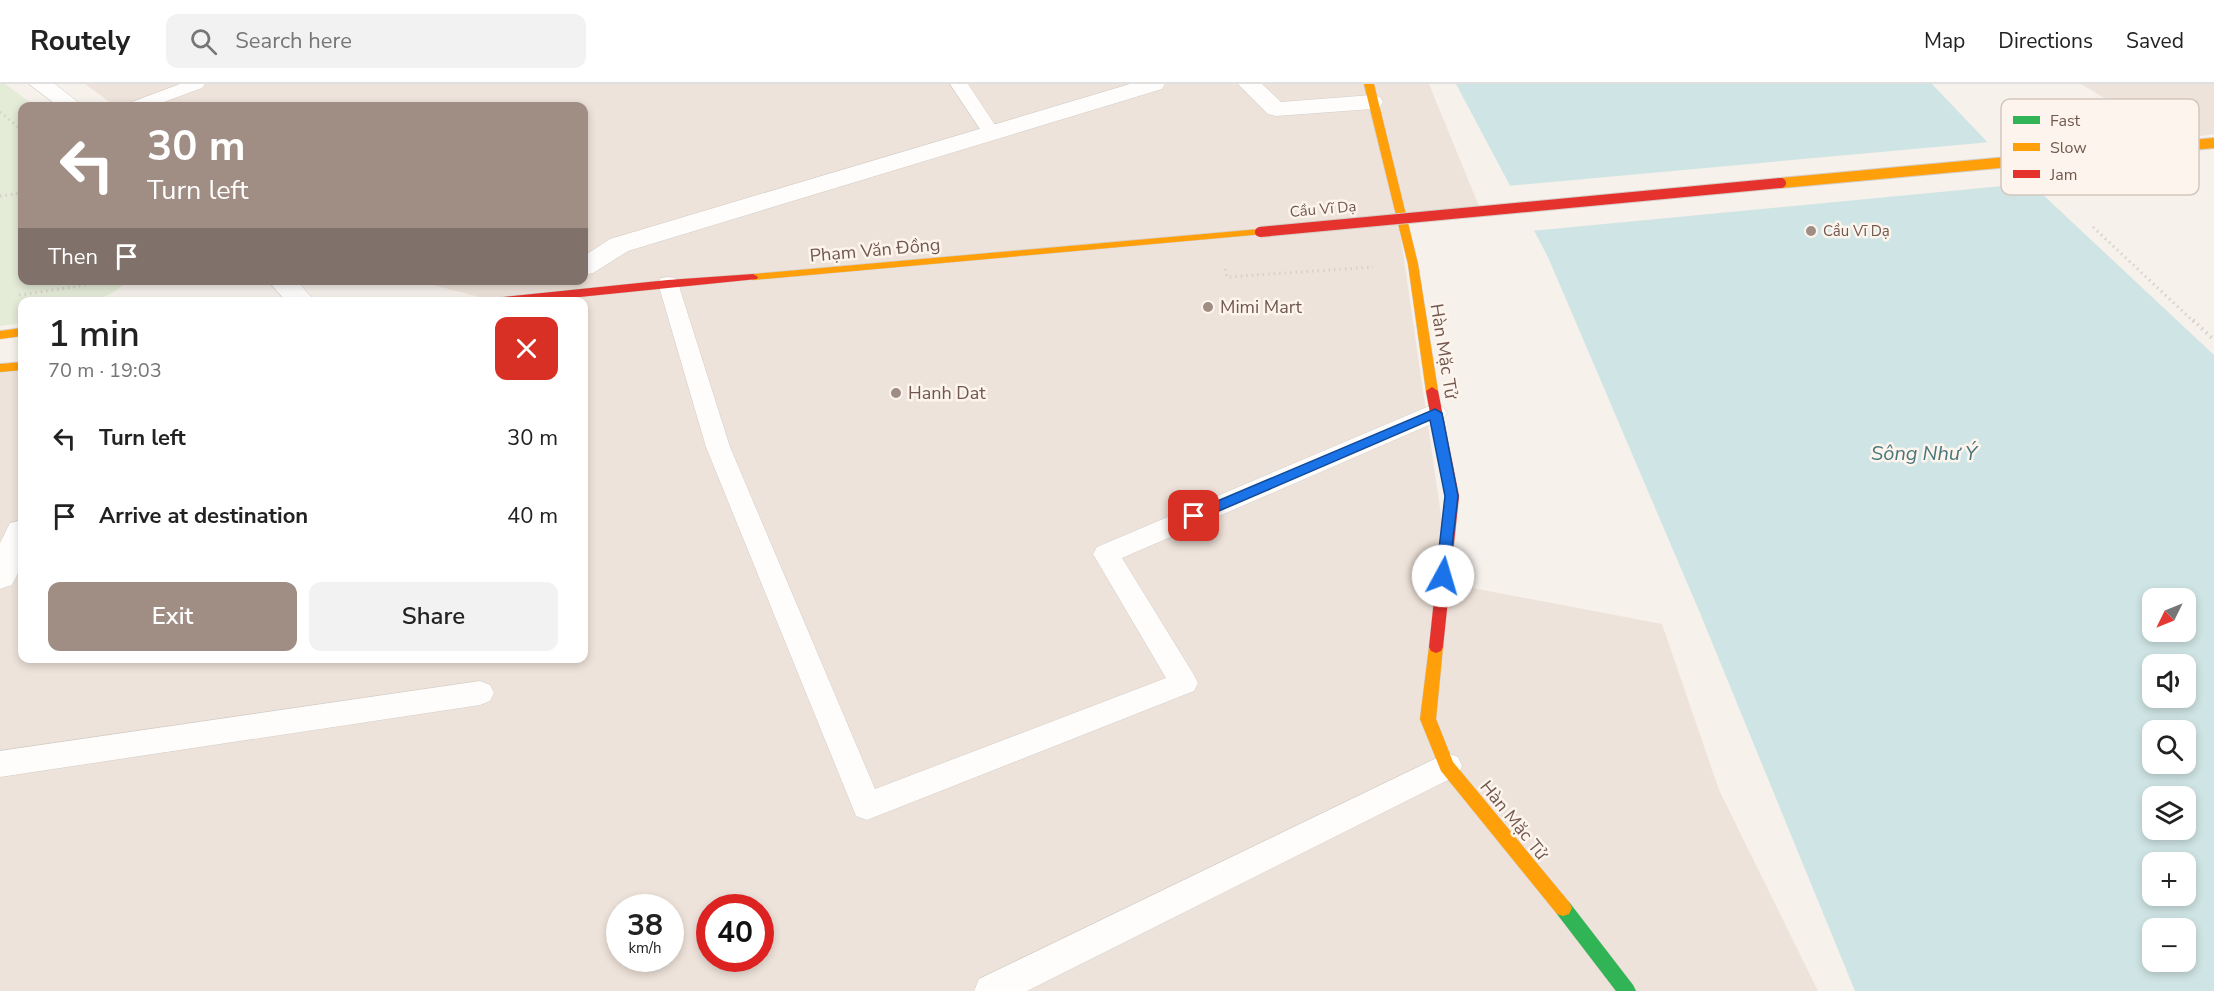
<!DOCTYPE html>
<meta charset="utf-8">
<style>
body{margin:0;font-family:"Nunito Sans",sans-serif;background:#f2f2f2;color:#222;height:100vh;display:flex;flex-direction:column;font-size:22px;white-space:nowrap}
*{box-sizing:border-box;margin:0}
p{font-size:20px;color:#767676}
.icon{flex:none;width:33px;height:33px;fill:none;stroke:currentColor;stroke-width:2;stroke-linecap:round;stroke-linejoin:round}
.map{position:relative;flex:1;overflow:hidden}
.side{position:absolute;left:18px;top:213px;width:570px;height:366px;display:flex;flex-direction:column;background:#fff;border-radius:12px;box-shadow:0 3px 9px #0003}
.side>*{flex:none}
.top-card{position:absolute;left:18px;top:18px;width:570px;height:183px;border-radius:12px;box-shadow:0 3px 9px #0003;background:#a08e85;color:#fff;overflow:hidden}
.needle{width:39px;rotate:227deg}
.fabs{position:absolute;left:2142px;top:504px;display:grid;gap:12px}
.fabs a{display:grid;place-items:center;width:54px;height:54px;border-radius:12px;background:#fff;box-shadow:0 3px 9px #0003;font-size:30px}
.speed{position:absolute;left:606px;top:810px;display:flex;gap:12px;font-size:30px;font-weight:700;text-align:center}
.speed>*{display:grid;place-content:center;width:78px;height:78px;border-radius:50%;background:#fff;box-shadow:0 3px 9px #0003;line-height:1}
.speed small{font-size:15px;font-weight:400}
.speed .limit{border:9px solid #d22;background:#fff;color:#111}
.pin{position:absolute;display:grid;place-items:center;width:51px;height:51px;color:#fff;margin:-26px;border-radius:12px;box-shadow:0 3px 9px #0006}
.me{position:absolute;width:66px;margin:-33px;rotate:6deg;stroke-linejoin:round;filter:drop-shadow(0 0 4px #0008)}
.turn{display:flex;align-items:center;gap:21px;height:126px;padding:0 30px;font-size:27px}
.turn .icon{width:78px;height:78px;stroke-width:2.5}
.turn b{display:block;font-size:42px;line-height:51px}
.then{display:flex;align-items:center;height:57px;padding:0 30px;background:#0003;gap:12px;font-size:22px}
.round{display:grid;place-items:center;flex:none;width:63px;height:63px;border-radius:12px;background:#f2f2f2}
.overview{display:flex;align-items:center;justify-content:space-between;height:102px;padding:0 30px}
h1{font-size:36px;font-weight:600;line-height:45px}
.cta{display:flex;gap:12px;margin-top:auto;padding:12px 30px}
.cta a{flex:1;height:69px;border-radius:12px;background:#a08e85;color:#fff;font-size:24px;font-weight:600;line-height:69px;text-align:center}
.cta a+a{background:#f2f2f2;color:#222}
ul{padding:0;list-style:none}
li{display:flex;align-items:center;gap:18px;height:78px;padding:0 30px}
li div{flex:1}
li b{display:block;font-size:22px}
li em{font-style:normal}
header{display:flex;align-items:center;gap:36px;box-sizing:border-box;height:84px;padding:0 30px;background:#fff;border-bottom:2px solid #e0e0e0}
header strong{font-size:28px}
nav{display:flex;gap:33px;margin-inline-start:auto;font-size:21px}
.search{width:420px;height:54px;background:#f2f2f2;display:flex;align-items:center;gap:15px;box-sizing:border-box;padding:0 21px;border-radius:12px;color:#767676;font-size:22px}
.map>svg:first-child{display:block}
.residential{fill:#eee3da;fill-rule:evenodd}
.green{fill:#e4ebd7}
.water{fill:#cfe4e4;fill-rule:evenodd}
.pier{fill:#f6f1eb}
.lines{fill:none;stroke-linecap:round;stroke-linejoin:round}
.lane-casing{stroke:#d3cdc7;stroke-width:1}
.street-casing{stroke:#d3cdc7;stroke-width:1}
.fast-casing{stroke:#d5cdc8;stroke-width:1}
.slow-casing{stroke:#d5cdc8;stroke-width:1}
.jam-casing{stroke:#d5cdc8;stroke-width:1}
.path-far1{stroke:#d7d0cb;stroke-width:3;stroke-dasharray:1.5 4;stroke-linecap:butt}
.path{stroke:#d7d0cb;stroke-width:4;stroke-dasharray:1.5 4.5;stroke-linecap:butt}
.lane{fill:#fefdfc;fill-rule:evenodd}
.street{fill:#fefdfc;fill-rule:evenodd}
.fast{fill:#30b455;fill-rule:evenodd}
.slow{fill:#ff9f0a;fill-rule:evenodd}
.jam{fill:#e5322d;fill-rule:evenodd}
.slow-bridge-casing{stroke:#d4ccc7;stroke-width:12;stroke-linecap:butt}
.jam-bridge-casing{stroke:#d4ccc7;stroke-width:12;stroke-linecap:butt}
.slow-bridge{stroke:#ff9f0a;stroke-width:10}
.jam-bridge{stroke:#e5322d;stroke-width:10}
.route{fill:#1a73e8;stroke:#114b97;stroke-width:1.5}
.poi-dot{fill:#a08e85;stroke:#fdf5ed;stroke-width:2}
.labels{text-anchor:middle;dominant-baseline:central;stroke-width:5;stroke-linejoin:round;paint-order:stroke}
.far-street-label{font-size:15px;fill:#71584e;stroke:#fdf5ed}
.far-poi-label{font-size:15px;fill:#71584e;stroke:#fdf5ed;text-anchor:start}
.street-label{font-size:18px;fill:#71584e;stroke:#fdf5ed}
.poi-label{font-size:18px;fill:#71584e;stroke:#fdf5ed;text-anchor:start}
.water-label{font-size:20px;font-style:italic;fill:#47777b;stroke:#fdf5ed}
.key{fill:#fdf5ed;stroke:#d3c6bd;stroke-width:1.5}
.key-label{font-size:16px;fill:#71584e}
</style>
<header>
<strong>Routely</strong>
<div class="search"><svg class="icon" aria-label="search" viewBox="0 0 24 24"><circle cx="10" cy="10" r="6"/><path d="M15 15l6 6"/></svg>Search here</div>
<nav><a>Map</a><a>Directions</a><a>Saved</a></nav>
</header>
<div class="map">
<svg width="2214" height="907" viewBox="0 0 2214 907">
<rect width="100%" height="100%" fill="#f6f1eb"/>
<g class="residential">
<path d="M85 0H1429L1481 127 1398 134 1451 500 1662 540 1719 706 1818 907H0V288L22 285V574H584V218L494 217 418 197 584 196V22H115ZM620 824H670V874H620ZM710 824H760V874H710Z"/>
<path d="M2081 0H2214V50L2175 56Z"/>
</g>
<path class="green" d="M0 0H5L35 22H22V196L126 197C103 226 55 217 22 218V239L0 242Z"/>
<path class="water" d="M1456 0H1932L1994 65 2214 271V907H1855L1700 529 1548 173ZM2152 514H2186V548H2152ZM2152 580H2186V614H2152ZM2152 646H2186V680H2152ZM2152 712H2186V746H2152ZM2152 778H2186V812H2152ZM2152 844H2186V878H2152Z"/>
<path class="pier" d="M1991 58 2035 99 1531 147 1507 102Z"/>
<g class="lines">
<g class="lane-casing">
<g id="lane">
<path d="M180 0H205L202 4 153 22H129L132 18Z"/>
<path d="M950 0H968L1001 50 998 54H986Z"/>
<path d="M668 193 675 194 678 199 730 363 875 705 1166 594 1093 470 1097 463 1427 323 1435 321 1443 323 1447 329 1443 335 1122 474 1194 591 1198 599 1194 607 867 736 856 732 852 722 706 363 658 199 661 194Z"/>
<path d="M480 597 490 601 494 609 490 617 480 621 0 693V667Z"/>
<path d="M1447 669 1458 673 1462 682 1458 691 1027 907H974L979 895Z"/>
</g>
</g>
<g class="street-casing">
<g id="street">
<path d="M29 0H55L83 22H58Z"/>
<path d="M1130 0H1165L1162 5 628 167 593 189 584 191V172L610 155Z"/>
<path d="M1238 0H1262L1281 18 1372 11 1380 13 1383 18 1380 23 1372 25 1276 32 1268 30Z"/>
<path d="M267 196H296L316 218H287Z"/>
<path d="M22 436V481L12 501 0 505V459L10 439Z"/>
</g>
</g>
<g class="fast-casing">
<path id="fast" d="M1563 816 1569 818 1633 901 1636 907H1616L1557 830 1554 824 1557 818Z"/>
</g>
<g class="slow-casing">
<g id="slow">
<path d="M1364 0H1374L1418 180 1438 307 1432 311 1426 307 1408 180Z"/>
<path d="M1260 145 1265 148 1264 150 753 196 748 193 753 190Z"/>
<path d="M22 244V252L0 255V247Z"/>
<path d="M22 278V286L0 288V280Z"/>
<path d="M1436 557 1441 559 1443 563 1436 635 1453 678 1569 818 1572 824 1569 830 1563 832 1557 830 1441 687 1420 635 1429 563 1431 559Z"/>
</g>
</g>
<g class="jam-casing">
<g id="jam">
<path d="M753 190 758 193 757 195 530 218H489L494 214 668 196Z"/>
<path d="M1432 303 1438 307 1459 412 1443 563 1441 567 1436 569 1431 567 1429 563 1445 412 1426 307Z"/>
</g>
</g>
<g class="path-far1">
<path d="M0 28 22 46"/>
<path d="M0 112 22 109"/>
<path d="M2093 143 2194 238"/>
<path d="M1225 185 1227 193 1373 183"/>
<path d="M19 211 86 201 95 196"/>
</g>
<path class="path" d="M2193 236 2214 256"/>
<use href="#lane" class="lane"/>
<use href="#street" class="street"/>
<use href="#fast" class="fast"/>
<use href="#slow" class="slow"/>
<use href="#jam" class="jam"/>
<g class="slow-bridge-casing">
<path id="slow-bridge" d="M1781 99 2214 59"/>
</g>
<g class="jam-bridge-casing">
<path id="jam-bridge" d="M1260 148 1781 99"/>
</g>
<use href="#slow-bridge" class="slow-bridge"/>
<use href="#jam-bridge" class="jam-bridge"/>
</g>
<path class="route" d="M1435 325 1442 329 1458 412 1448 496 1443 498 1436 492 1445 412 1430 336 1198 436H1189L1187 432 1189 429Z"/>
<g class="poi-dot">
<circle cx="1811" cy="147" r="6"/>
<circle cx="1208" cy="223" r="6"/>
<circle cx="896" cy="309" r="6"/>
</g>
<g class="labels">
<g class="far-street-label">
<text transform="translate(1323 125) rotate(-5)">Cầu Vĩ Dạ</text>
</g>
<g class="far-poi-label">
<text x="1823" y="147">Cầu Vĩ Dạ</text>
</g>
<g class="street-label">
<text transform="translate(875 166) rotate(-5)">Phạm Văn Đồng</text>
<text transform="translate(1444 267) rotate(81)">Hàn Mặc Tử</text>
<text transform="translate(1514 736) rotate(51)">Hàn Mặc Tử</text>
</g>
<g class="poi-label">
<text x="1220" y="223">Mimi Mart</text>
<text x="908" y="309">Hanh Dat</text>
</g>
<g class="water-label">
<text x="1924" y="369">Sông Như Ý</text>
</g>
</g>
<rect x="2001" y="15" width="198" height="96" rx="9" class="key"/>
<rect x="2013" y="32" width="27" height="8" fill="#30b455"/>
<rect x="2013" y="59" width="27" height="8" fill="#ff9f0a"/>
<rect x="2013" y="86" width="27" height="8" fill="#e5322d"/>
<g class="key-label">
<text x="2050" y="42">Fast</text>
<text x="2050" y="69">Slow</text>
<text x="2050" y="96">Jam</text>
</g>
</svg>
<div class="fabs">
<a><svg class="needle" viewBox="-14 -14 28 28"><path d="M0-13l5 13h-10z" fill="#e53935"/><path d="M0 13l5-13h-10z" fill="#767676"/></svg></a>
<a><svg class="icon" aria-label="sound" viewBox="0 0 24 24"><path d="M4 9h4l5-4v14l-5-4H4zM17 9q2 3 0 6"/></svg></a>
<a><svg class="icon" aria-label="search" viewBox="0 0 24 24"><circle cx="10" cy="10" r="6"/><path d="M15 15l6 6"/></svg></a>
<a><svg class="icon" aria-label="layers" viewBox="0 0 24 24"><path d="M12 4l9 5-9 5-9-5zM3 14l9 5 9-5"/></svg></a>
<a>+</a>
<a>−</a>
</div>
<div class="speed"><div>38<small>km/h</small></div><div class="limit">40</div></div>
<div class="pin" style="left:1194px;top:432px;background:#d93025"><svg class="icon" aria-label="arrive" viewBox="0 0 24 24"><path d="M6 21V4h12l-3 4 3 4H6"/></svg></div>
<svg class="me" style="left:1443px;top:492px" viewBox="-20 -20 40 40"><circle r="19" fill="#fff"/><path d="M0-13L10 11 0 6-10 11z" fill="#1a73e8"/></svg>
<div class="top-card">
<div class="turn"><svg class="icon" aria-label="left" viewBox="0 0 24 24"><path d="M17 20v-9H6M10 6l-5 5 5 5"/></svg><div><b>30 m</b>Turn left</div></div>
<div class="then">Then<svg class="icon" aria-label="arrive" viewBox="0 0 24 24"><path d="M6 21V4h12l-3 4 3 4H6"/></svg></div>
</div>
<section class="side">
<div class="overview"><div><h1>1 min</h1><p>70 m · 19:03</p></div><a class="round" style="background:#d93025;color:#fff"><svg class="icon" aria-label="close" viewBox="0 0 24 24"><path d="M6 6l12 12M18 6L6 18"/></svg></a></div>
<ul>
<li><svg class="icon" aria-label="left" viewBox="0 0 24 24"><path d="M17 20v-9H6M10 6l-5 5 5 5"/></svg><div><b>Turn left</b></div><em>30 m</em></li>
<li><svg class="icon" aria-label="arrive" viewBox="0 0 24 24"><path d="M6 21V4h12l-3 4 3 4H6"/></svg><div><b>Arrive at destination</b></div><em>40 m</em></li>
</ul>
<div class="cta"><a>Exit</a><a>Share</a></div>
</section>
</div>
